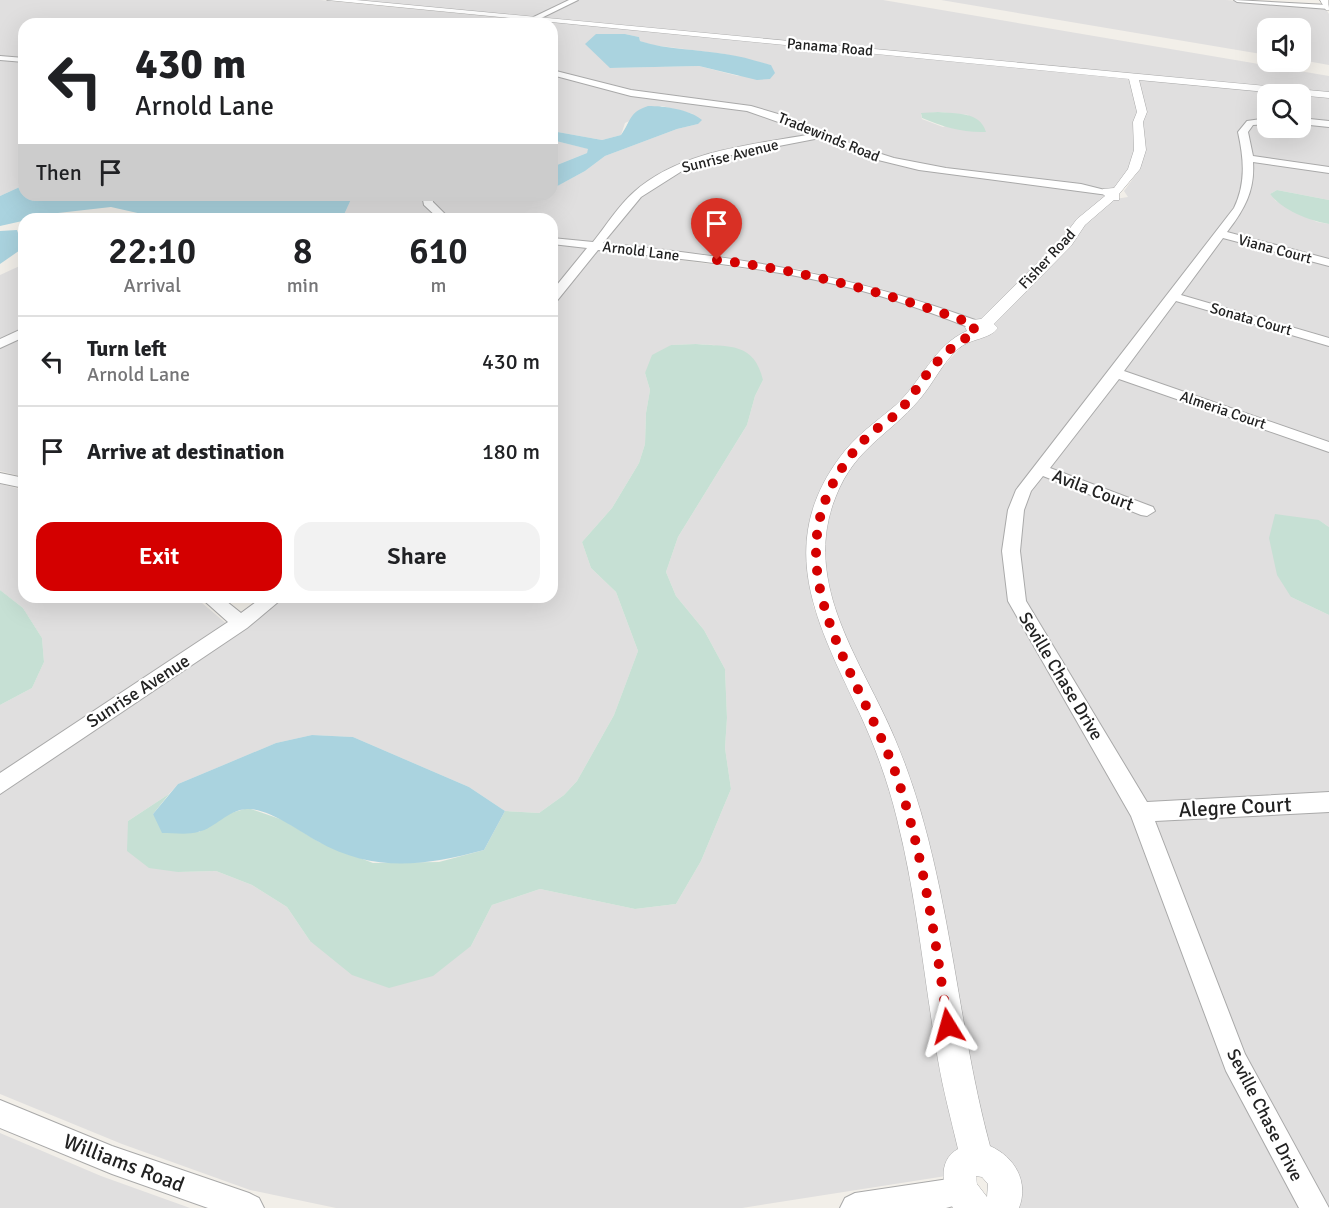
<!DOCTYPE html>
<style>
body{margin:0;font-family:Signika,sans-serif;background:#f2f2f2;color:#202124;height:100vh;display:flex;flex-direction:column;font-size:22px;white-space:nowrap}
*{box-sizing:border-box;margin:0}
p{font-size:20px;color:#757577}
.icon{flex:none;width:33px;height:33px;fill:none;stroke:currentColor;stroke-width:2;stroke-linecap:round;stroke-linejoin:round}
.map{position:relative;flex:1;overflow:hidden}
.panel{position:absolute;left:18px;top:213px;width:540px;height:390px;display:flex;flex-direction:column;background:#fff;border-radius:18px;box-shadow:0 6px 24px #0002}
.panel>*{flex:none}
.hud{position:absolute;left:18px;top:18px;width:540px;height:183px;border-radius:18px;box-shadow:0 6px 24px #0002;background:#fff;color:#202124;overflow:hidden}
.controls{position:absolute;left:1257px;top:18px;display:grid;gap:12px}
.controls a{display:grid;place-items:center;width:54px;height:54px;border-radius:12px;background:#fff;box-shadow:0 6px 24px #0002;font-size:30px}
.pin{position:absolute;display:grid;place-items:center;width:51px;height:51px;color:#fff;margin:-62px -26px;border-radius:50% 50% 50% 0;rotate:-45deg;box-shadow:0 0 6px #0007}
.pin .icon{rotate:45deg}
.me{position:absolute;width:66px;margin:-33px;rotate:352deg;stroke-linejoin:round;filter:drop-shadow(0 0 4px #0008)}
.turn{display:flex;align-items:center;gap:21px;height:126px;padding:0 18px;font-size:27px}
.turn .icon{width:78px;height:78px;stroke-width:2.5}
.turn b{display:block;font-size:42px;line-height:51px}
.then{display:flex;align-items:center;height:57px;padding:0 18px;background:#0003;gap:12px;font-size:22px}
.eta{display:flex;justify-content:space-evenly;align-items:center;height:102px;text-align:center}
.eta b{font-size:36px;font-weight:600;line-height:42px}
.action{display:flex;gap:12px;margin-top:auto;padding:12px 18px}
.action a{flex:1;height:69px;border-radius:18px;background:#d40000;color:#fff;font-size:24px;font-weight:600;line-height:69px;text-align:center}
.action a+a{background:#f2f2f2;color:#202124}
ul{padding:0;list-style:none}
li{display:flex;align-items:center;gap:18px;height:90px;padding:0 18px;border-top:2px solid #e0e0e0}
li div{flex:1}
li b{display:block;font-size:22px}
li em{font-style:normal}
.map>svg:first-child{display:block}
.residential{fill:#e0dfdf;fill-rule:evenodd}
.wetland{fill:#c6e0d4}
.water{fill:#aad3df}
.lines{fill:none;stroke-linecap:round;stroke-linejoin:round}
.minor-casing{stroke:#a9a9a9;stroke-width:2}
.tertiary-casing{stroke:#a9a9a9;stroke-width:1}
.minor{fill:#fff;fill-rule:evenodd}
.tertiary{fill:#fff;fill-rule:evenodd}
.route{stroke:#d40000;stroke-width:10;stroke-dasharray:0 18}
.labels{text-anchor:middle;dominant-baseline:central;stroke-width:4.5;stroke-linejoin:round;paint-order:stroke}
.far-street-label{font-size:15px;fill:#222;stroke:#fff}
.street-label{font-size:18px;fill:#222;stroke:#fff}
.near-street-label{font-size:21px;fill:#222;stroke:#fff}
</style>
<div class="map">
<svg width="1329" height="1208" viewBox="0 0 1329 1208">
<rect width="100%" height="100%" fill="#f2efe9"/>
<g class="residential">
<path d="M0 0H320L529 20 519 24H24V59L0 56Z"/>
<path d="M343 0H571L533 18Z"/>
<path d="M578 0H883L1329 76V93L539 18Z"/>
<path d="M941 0H1226L1325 8 1329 14V65L1301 60 1300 28H1268L1267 55Z"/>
<path d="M535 20 1129 77 1138 111 1135 150 1130 168 1114 189H1105L917 164 856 149 801 122 770 112 615 88 552 70V24H527ZM596 34H625L639 37 640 41 652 45 724 54 771 65 738 76 699 66 611 68 600 57ZM938 112 969 115 943 127 922 119 921 114Z"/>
<path d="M0 59 24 62V185L0 196Z"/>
<path d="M552 74 628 94 745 110 814 134 709 156 664 172 633 194 591 243 552 239V219H452L441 212 433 202 432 195H552V189L585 171 605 156 677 129 698 124 693 114 662 106 625 123 621 135 602 140 552 131Z"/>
<path d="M1137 78 1329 96V200L1277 190 1270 194 1276 201 1317 222 1329 224V527L1319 520 1291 597 1329 615V1208H1018L1003 1155 987 1145 941 908 848 649 823 566 826 525 836 490 849 469 962 346 994 332 993 323 1085 223 1115 199 1128 197 1124 191 1139 170 1144 151 1145 138ZM1268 94H1300V128H1268Z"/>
<path d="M819 137 850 151 888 162 1102 193 1106 196 982 320H972L882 289 804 270 601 244 642 195 670 175 714 159Z"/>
<path d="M552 140 589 149 587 153 552 167Z"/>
<path d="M353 195H422L423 204 438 219H342Z"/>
<path d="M552 244 587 248 552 291Z"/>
<path d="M597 249 800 276 878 294 966 325 969 330 951 341 931 360 910 391 836 465 822 486 810 524 807 566 813 606 832 654 874 741 907 846 961 1146 950 1160 946 1176 742 1208H336L250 1190 122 1144 0 1094V794L254 622 285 597H552V306ZM696 344 714 345 763 380 755 396 747 425 678 537 666 572 676 596 704 630 725 669 727 718 725 748 731 789 701 861 676 904 635 909 540 889 492 905 471 946 310 941 287 907 252 885 216 871 178 872 128 821 169 794 178 784 276 743 312 735 353 737 469 787 505 811 539 813 564 795 577 781 614 715 638 651 616 592 591 568 582 542 612 508 639 463 645 444 646 413 650 390 645 373 671 345Z"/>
<path d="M24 264V329L0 340V275Z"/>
<path d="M24 336V477L0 471V347Z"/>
<path d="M0 484 24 490V597H195L228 625 0 776V705L32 688 44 662 42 638 23 608 0 590Z"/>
<path d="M0 1133 101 1176 190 1208H0Z"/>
</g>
<g class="wetland">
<path d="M938 112C956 114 980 111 986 132 963 133 944 127 922 118L921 113Z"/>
<path d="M1277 190 1329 200V224C1310 221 1282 210 1270 194Z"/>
<path d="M696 344C730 347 754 342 763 380L755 396 747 425 678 537 666 572 676 596 704 630 725 669 727 718 725 748 731 789 701 861 676 904 635 909 540 889 492 905 471 946 433 976 389 988 352 975 310 941 287 907 252 885 216 871 178 872 149 868 127 851 128 821 169 794 153 814 199 832 224 815 248 808 283 820 319 842 373 863 439 862 484 850 505 811 539 813 564 795 577 781 614 715 638 651 616 592 591 568 582 542 612 508 639 463 645 444 646 413 650 390 645 373 652 355 671 345Z"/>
<path d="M1275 514 1319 520 1329 527V615L1291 597 1277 575 1269 538Z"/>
<path d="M0 590 23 608 42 638 44 662 32 688 0 705Z"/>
</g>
<g class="water">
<path d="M596 34H625L639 37 640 41C668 50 696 49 725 54 741 56 756 61 771 65L775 73 770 79 757 80 699 66 610 68 585 44Z"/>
<path d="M648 106C664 106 689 109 702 120L698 124 677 129 605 156 585 171 552 189V167L587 153 588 149 552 140V131L602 140 621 135C631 121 629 112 648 106Z"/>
<path d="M24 185V195H353L342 219H285L269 214 211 219H164L111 207 58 213 0 226V196Z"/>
<path d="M17 230 23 248 0 264V231Z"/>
<path d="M312 735 353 737 469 787 505 811 484 850C424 866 374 873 317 841 299 831 268 808 247 809 227 810 216 828 198 832 188 835 173 833 162 833L153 814 178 784 276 743Z"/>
</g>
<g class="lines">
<g class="minor-casing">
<g id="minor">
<path d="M569 0H578L529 24H519Z"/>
<path d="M1234 0 1328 5 1329 9 1237 2Z"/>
<path d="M0 56 24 58V62L0 60Z"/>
<path d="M552 70 631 90 751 106 788 117 859 147 894 158 946 168 1081 184 1113 192 1108 195 919 170 870 158 820 138 727 156 682 171 641 197 603 243C737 257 850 274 978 321V327H968C930 312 891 298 851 288 768 267 683 259 598 250L556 302 552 303V291L587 248 552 244V238L593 242C606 226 618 206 634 192 681 150 753 145 812 134L747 111 631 96 552 75Z"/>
<path d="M1268 118V124L1253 125 1248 132 1253 156 1329 167V173L1253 162C1255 191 1244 210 1227 232L1329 259V266L1223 238 1181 295 1329 338V346L1176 301 1124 371 1329 442V452L1119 379 1050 468 1153 507 1155 511 1147 516 1141 515 1043 476 1031 491 1024 510 1020 551 1026 601 1147 802 1329 792V812L1155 821 1245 1054 1329 1208H1299L1226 1071 1131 816 1008 601 1002 551 1008 510 1016 490 1234 208C1246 183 1244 159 1238 132L1247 121Z"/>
<path d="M1300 118 1329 121V127L1300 124Z"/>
<path d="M422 195H432L433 202 450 219H439L424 205Z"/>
<path d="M24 328V337L0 348V339Z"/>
<path d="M0 473 24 478V488L0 483Z"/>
<path d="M200 597H221L241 613 263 597H284L247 628 0 794V773L228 622Z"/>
<path d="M0 1100 112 1146 249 1193 259 1198 264 1208H208L112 1174 0 1128Z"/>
<path d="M962 1177 972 1181 976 1191 972 1201 946 1208H840L845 1198 855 1193Z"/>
</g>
</g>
<g class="tertiary-casing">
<g id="tertiary">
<path d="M327 0H356L1329 92V98L1139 80 1147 112 1143 122 1146 150 1140 169 1119 194V200H1114L1085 225 1071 246 994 324 998 328C989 340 970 338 958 349 942 363 933 384 919 400 888 436 855 448 836 496 800 584 863 662 895 739 950 868 954 1012 990 1146 1015 1157 1029 1182 1019 1208H953C943 1190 936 1161 958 1149 951 1119 943 1090 938 1060 924 980 917 898 897 819 888 782 875 746 859 712 818 625 774 546 840 457 855 436 876 422 896 405 922 381 934 345 967 331L965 327 972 320 981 319 1061 240 1077 219 1105 196 1101 192 1103 189 1114 188 1128 169 1134 150 1133 122 1137 112 1129 79ZM976 1176 982 1177 988 1184 987 1197 977 1184Z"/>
<path d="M1320 0H1328L1329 10H1326Z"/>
</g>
</g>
<use href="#minor" class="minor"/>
<use href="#tertiary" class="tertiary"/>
</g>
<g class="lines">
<path class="route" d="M717 260C806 271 889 293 973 324L972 327 977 331C963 340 949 348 938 361 923 376 914 396 899 411 892 419 882 424 874 431 862 441 850 455 842 468 770 577 867 682 900 786 925 864 936 945 948 1026"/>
</g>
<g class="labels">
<g class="far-street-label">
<text transform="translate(830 47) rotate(5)">Panama Road</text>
<text transform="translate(829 137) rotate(22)">Tradewinds Road</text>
<text transform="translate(730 156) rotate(-14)">Sunrise Avenue</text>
<text transform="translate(1275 249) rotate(15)">Viana Court</text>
<text transform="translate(641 251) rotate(7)">Arnold Lane</text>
<text transform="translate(1047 259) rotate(-47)">Fisher Road</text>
<text transform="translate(1251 319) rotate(16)">Sonata Court</text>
<text transform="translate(1223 410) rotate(19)">Almeria Court</text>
</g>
<g class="street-label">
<text transform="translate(1093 490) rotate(21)">Avila Court</text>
<text transform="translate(1061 676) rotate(59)">Seville Chase Drive</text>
<text transform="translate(138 691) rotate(-33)">Sunrise Avenue</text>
<text transform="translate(1265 1115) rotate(63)">Seville Chase Drive</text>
</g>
<g class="near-street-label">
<text transform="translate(1235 807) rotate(-3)">Alegre Court</text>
<text transform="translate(124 1163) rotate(21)">Williams Road</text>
</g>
</g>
</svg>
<div class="controls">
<a><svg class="icon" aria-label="sound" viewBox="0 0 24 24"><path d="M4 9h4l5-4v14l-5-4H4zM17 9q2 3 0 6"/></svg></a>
<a><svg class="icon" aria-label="search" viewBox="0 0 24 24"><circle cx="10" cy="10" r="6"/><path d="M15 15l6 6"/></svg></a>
</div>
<div class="pin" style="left:717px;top:260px;background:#d93025"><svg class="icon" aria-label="arrive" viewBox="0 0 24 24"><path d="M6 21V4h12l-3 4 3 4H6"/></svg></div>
<svg class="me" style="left:948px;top:1026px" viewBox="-20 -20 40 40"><path d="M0-17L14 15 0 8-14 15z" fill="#d40000" stroke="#fff" stroke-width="4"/></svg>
<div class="hud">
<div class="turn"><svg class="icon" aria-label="left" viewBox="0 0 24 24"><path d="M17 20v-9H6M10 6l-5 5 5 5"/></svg><div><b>430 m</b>Arnold Lane</div></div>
<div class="then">Then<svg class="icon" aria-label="arrive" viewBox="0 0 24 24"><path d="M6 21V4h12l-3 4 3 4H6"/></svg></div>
</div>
<section class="panel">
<div class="eta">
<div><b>22:10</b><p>Arrival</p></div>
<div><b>8</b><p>min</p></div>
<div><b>610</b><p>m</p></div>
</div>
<ul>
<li><svg class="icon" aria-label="left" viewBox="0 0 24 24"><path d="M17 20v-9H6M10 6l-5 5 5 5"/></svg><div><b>Turn left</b><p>Arnold Lane</p></div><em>430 m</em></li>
<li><svg class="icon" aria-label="arrive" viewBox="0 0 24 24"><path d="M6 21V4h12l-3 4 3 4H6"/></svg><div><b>Arrive at destination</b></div><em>180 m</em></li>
</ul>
<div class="action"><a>Exit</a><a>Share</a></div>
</section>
</div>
